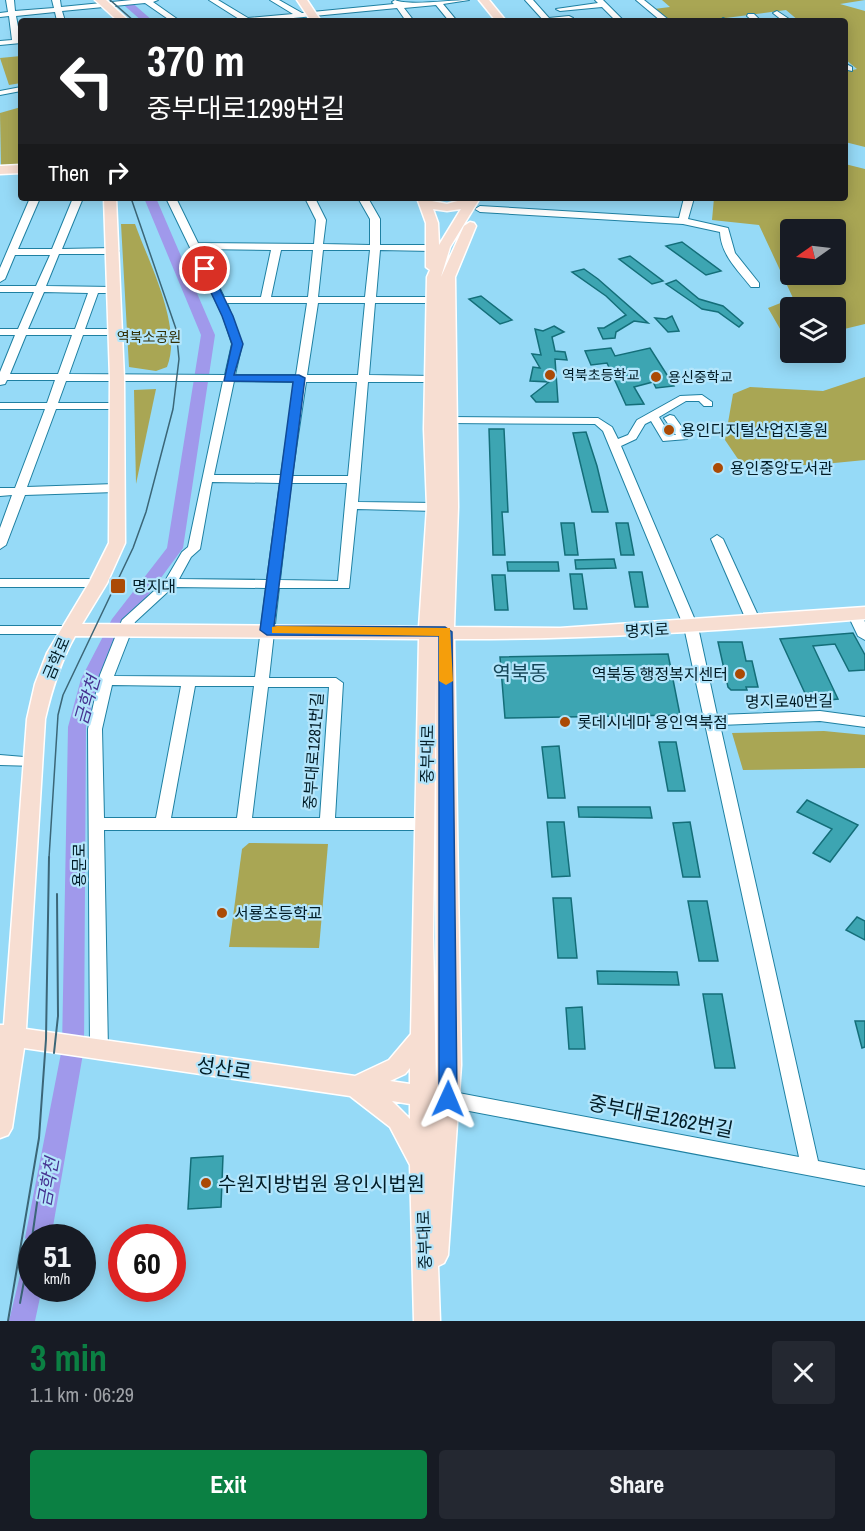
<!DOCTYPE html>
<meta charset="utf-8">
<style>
body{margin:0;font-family:"Archivo Narrow","Noto Sans KR",sans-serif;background:#242831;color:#f1f3f6;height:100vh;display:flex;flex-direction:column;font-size:22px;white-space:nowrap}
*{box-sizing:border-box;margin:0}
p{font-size:20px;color:#9ea1a6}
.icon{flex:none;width:33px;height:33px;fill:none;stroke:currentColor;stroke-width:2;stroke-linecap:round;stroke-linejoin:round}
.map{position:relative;height:1321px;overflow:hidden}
.side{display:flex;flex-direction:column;background:#171b24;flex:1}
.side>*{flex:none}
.top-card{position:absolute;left:18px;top:18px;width:830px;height:183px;border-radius:6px;box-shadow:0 3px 15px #0003;background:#202124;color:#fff;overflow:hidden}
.needle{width:39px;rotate:256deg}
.controls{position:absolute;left:780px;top:219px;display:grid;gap:12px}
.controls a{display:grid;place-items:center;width:66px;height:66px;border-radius:6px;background:#171b24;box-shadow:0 3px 15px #0003;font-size:30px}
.speed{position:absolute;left:18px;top:1224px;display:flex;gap:12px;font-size:30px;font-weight:700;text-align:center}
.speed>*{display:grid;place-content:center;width:78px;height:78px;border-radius:50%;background:#171b24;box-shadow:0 3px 15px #0003;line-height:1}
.speed small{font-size:15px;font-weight:400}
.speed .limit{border:9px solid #d22;background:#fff;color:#111}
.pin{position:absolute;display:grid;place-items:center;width:51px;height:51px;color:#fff;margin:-26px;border:3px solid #fff;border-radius:50%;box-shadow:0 2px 6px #0007}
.me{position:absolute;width:66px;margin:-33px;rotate:1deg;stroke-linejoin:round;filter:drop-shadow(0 0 4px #0008)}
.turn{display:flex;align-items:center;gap:21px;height:126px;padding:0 30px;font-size:27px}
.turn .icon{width:78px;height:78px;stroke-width:2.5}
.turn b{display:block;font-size:42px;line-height:51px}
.then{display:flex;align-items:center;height:57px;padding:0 30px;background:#0003;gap:12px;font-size:22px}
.round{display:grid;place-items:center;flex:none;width:63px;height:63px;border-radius:6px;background:#242831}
.summary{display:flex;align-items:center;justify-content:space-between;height:102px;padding:0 30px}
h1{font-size:36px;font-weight:700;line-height:45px;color:#0b8043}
.button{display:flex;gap:12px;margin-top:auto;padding:12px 30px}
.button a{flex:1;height:69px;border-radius:6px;background:#0b8043;color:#fff;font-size:24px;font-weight:700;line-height:69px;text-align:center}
.button a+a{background:#242831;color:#f1f3f6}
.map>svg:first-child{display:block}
.green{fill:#a9a654;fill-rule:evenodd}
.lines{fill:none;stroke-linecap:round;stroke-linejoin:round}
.river{fill:#a099eb;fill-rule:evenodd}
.building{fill:#3da5b2;stroke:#146e79;stroke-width:1.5}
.minor-casing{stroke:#1f80a2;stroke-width:2}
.major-casing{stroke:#fff;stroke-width:3}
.minor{fill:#fff;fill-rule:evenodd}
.major{fill:#f7ded2;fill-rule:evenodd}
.tram-far1{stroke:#3b6677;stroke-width:1.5}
.tram{stroke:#3b6677;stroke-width:2}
.route{fill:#1a73e8;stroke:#114b97;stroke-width:1.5}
.slow{fill:#f59e0b}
.poi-dot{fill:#ab4a05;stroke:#b3e5fb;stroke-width:2}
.labels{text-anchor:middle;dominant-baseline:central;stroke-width:4.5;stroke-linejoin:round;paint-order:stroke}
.far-park-label{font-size:14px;fill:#312f05;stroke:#b3e5fb}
.far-poi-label{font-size:14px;fill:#011c26;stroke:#b3e5fb;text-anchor:start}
.poi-label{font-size:16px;fill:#011c26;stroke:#b3e5fb;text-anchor:start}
.street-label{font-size:16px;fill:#011c26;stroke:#b3e5fb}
.water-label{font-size:18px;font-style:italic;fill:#463291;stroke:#b3e5fb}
.quarter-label{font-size:20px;fill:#174759;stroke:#b3e5fb}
.near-street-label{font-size:20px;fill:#011c26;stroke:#b3e5fb}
.near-poi-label{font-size:20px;fill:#011c26;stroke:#b3e5fb;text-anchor:start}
</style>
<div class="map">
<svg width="865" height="1321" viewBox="0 0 865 1321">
<rect width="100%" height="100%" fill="#96daf7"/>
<g class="green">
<path d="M662 0H865L840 4 865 11V147L845 142V72L857 69 845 59 844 21H799L786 10 703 21H670L654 9 670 7Z"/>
<path d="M21 56V83L9 85 0 58Z"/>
<path d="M21 107V165L1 166 0 113Z"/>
<path d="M845 164 865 169V324L836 331V308H790V340L787 341 768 308 793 298 759 225 712 220 714 198H844ZM790 230H836V274H790Z"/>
<path d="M121 224H135C149 263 183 327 167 367L156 371 129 367Z"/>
<path d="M865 377V460L814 465H742L725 440 733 394 750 387 823 391Z"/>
<path d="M156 389 136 484 134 390Z"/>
<path d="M824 731 865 735V768L743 770 732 733Z"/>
<path d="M249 843 328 844 319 948 229 947 242 849Z"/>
</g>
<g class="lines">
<g class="river">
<path d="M118 0H129L153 21H142Z"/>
<path d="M144 198H156L215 335 183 548 129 621 99 679 86 727 84 1048 51 1238H32V1247L25 1238 62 1048 68 727 81 679 112 619 167 548 201 335Z"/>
<path d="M32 1260V1288H42L35 1321H9L23 1263Z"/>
</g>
</g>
<g class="building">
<path d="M682 242 721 271 706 275 666 246Z"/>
<path d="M630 256 663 281 652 284 619 259Z"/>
<path d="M584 269 598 279 648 323 634 321 616 332 615 338 603 339 598 328H604L626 315 606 296 572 272Z"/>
<path d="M676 280 699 299 723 306 743 323 739 327 718 312 702 309 692 302 666 284Z"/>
<path d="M481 296 512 320 500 324 469 299Z"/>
<path d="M672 316 679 331 668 332 655 318 666 319Z"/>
<path d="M554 326 564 332 552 337 555 351 565 352 567 360 555 359 558 402H536L531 396 549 382 530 381 533 367 540 368 532 354 541 355 535 329 543 331Z"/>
<path d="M611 348 615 356 650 348 674 386 656 388 653 382 634 387 644 404 626 405 607 363 591 365 585 351Z"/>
<path d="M489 429H504L508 512H502L505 555H493Z"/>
<path d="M586 432 597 466 608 512H592L573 433Z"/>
<path d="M561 523H574L578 555H565Z"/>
<path d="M616 523H628L634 555H621Z"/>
<path d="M614 559 616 568 576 569 575 560Z"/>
<path d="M507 562H558L559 571H508Z"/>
<path d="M629 572H642L648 607H635Z"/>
<path d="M570 574H582L587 609H574Z"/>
<path d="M492 575H505L508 610H495Z"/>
<path d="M853 633 865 655V670L849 671 835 644 813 646 838 699 809 702 780 639Z"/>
<path d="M718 642H742L746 661H752L758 687H746L747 690H731L728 687Z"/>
<path d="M668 654 680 715 505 718 500 657Z"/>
<path d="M659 742H676L685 791H668Z"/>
<path d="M559 746 565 798H548L542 747Z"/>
<path d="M807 800 858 825 830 862 813 853 832 829 797 812Z"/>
<path d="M578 807H650L652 818 579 817Z"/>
<path d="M547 822H564L570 876 552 877Z"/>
<path d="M690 822 700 877H683L673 823Z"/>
<path d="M553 898H571L577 958H558Z"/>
<path d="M688 901H707L718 961H699Z"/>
<path d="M857 917 865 921V940L846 930Z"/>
<path d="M597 971 677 972 679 985 598 984Z"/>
<path d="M703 994H722L735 1068H715Z"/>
<path d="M582 1007 585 1049H569L566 1008Z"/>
<path d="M855 1021H865V1047L862 1048Z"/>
<path d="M223 1156 221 1207 188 1209 191 1158Z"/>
</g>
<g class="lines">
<g class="minor-casing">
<g id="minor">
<path d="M6 0H14L15 11 54 8 52 0H60L61 7 132 0H158L153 2 180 21H171L145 3 62 11 65 21H57L55 12 16 16 21 43 0 45V41L12 40 9 16 0 17V13L8 12Z"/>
<path d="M209 0H218L248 18 293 14 270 0H279L302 13 394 4 392 2 395 0C408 6 450 0 469 0L443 4 457 21H449L436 5 404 8 414 21H406L397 8 262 21H234L239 19Z"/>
<path d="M525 0H533L549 18 569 16 573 18 569 20 544 21Z"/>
<path d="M595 0H603L624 21H616L602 7 560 11 556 9 598 3Z"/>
<path d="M636 0H644L670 21H661Z"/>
<path d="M777 11 792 21H783L773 13Z"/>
<path d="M748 14H754L761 21H753L747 16Z"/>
<path d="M723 18 729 21H720Z"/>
<path d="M844 63 852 67V71L844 69Z"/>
<path d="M21 87V91L0 95V91Z"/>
<path d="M30 198H40L18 249H52L73 198H83L62 249 114 248 119 251 114 254H59L46 286 112 287 117 290 112 293H98L85 329H114L119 332 114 335H83L69 374 225 375 232 344 223 316 166 198H176L198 243 314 244 316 220 305 198H315L326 220 323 244 370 245V219L358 198H368L380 219V245H432L437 248 432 251 380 250 376 297H434L439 300 434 303H375L369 375 434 376 439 379 434 382H368L358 502 435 503 441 507 435 511 357 509 349 588H279L269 678H336L343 683 335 818H426L431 820 434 824 431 828 426 830H104L108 1051 105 1056 99 1058 93 1056 90 1051 88 729 100 675 122 620 165 581 182 552 188 547 223 381H66L58 403H115L121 406 115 409H56L27 487 115 484 121 488 115 492 25 495 6 545 0 549V528L12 495 0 496V488H15L45 409H0V403H47L55 380H7L5 384 0 385V372L15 335H0V329H18L34 292H0V286H36L50 255H15L5 279 0 282V268ZM200 249 271 250 261 297H224ZM281 250H313L308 297H271ZM323 250H370L365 297H318ZM44 292 88 293 75 329H28ZM227 303H307L296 375H235L242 344ZM318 303H365L358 375H307ZM26 335H72L58 374H10ZM234 381 295 382 281 475H214ZM306 382H357L348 476H292ZM212 482 280 483 267 580 179 579 191 557 200 549ZM291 483H347L338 581 280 580ZM173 587 266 588 255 677 114 676 135 622ZM112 685 181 686 156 818H104L102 729ZM195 686H254L237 818H171ZM268 687H329L320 818H252Z"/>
<path d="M684 198H694L688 219 728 228 735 253 759 283V287H751C738 270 721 255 720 232L683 224 480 212 475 209 480 206 679 218Z"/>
<path d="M702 395 712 402V406H704L699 401H686L659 417 670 435H676L664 418 670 415 674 416 689 437 687 439 663 441 651 421 645 424 636 439 621 446 698 627 717 715 820 711 865 717V727L820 721 720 725 818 1161 865 1170V1186L448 1107 442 1104 439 1099 442 1094 448 1091 799 1157 684 627 603 431 595 424 449 423 443 420 449 417 598 418 612 427 618 439 628 435 637 420 680 396Z"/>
<path d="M717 535 723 539 761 622 759 625 754 626 747 622 711 539Z"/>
<path d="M0 579H98L104 583 98 587H0Z"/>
<path d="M854 609 859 610 865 622V640L858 636 847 613Z"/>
<path d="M0 626H68L75 630 68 634H0Z"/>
<path d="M0 755 36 758 38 762 36 766 0 765Z"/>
</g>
</g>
<g class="major-casing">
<g id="major">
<path d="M95 0H106L129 21H118Z"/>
<path d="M297 0H307L321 21H311Z"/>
<path d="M479 0H489L506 21H496Z"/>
<path d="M21 165V173L0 174V166Z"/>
<path d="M104 198H116L124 378 125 543 107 583 82 624 419 627 427 507 424 429 427 277 430 270 426 267V223L417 198 447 204 468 198H480L450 247 441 277 442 482 441 277 464 226 470 222 474 223 476 226 455 277 458 507 454 627 560 628 865 607V619C728 630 592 640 454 639L461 1065 448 1255 444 1263 438 1266 440 1321H414L410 1165 390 1127 350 1096 24 1048 12 1128 8 1135 0 1138V1025H4L27 719 35 684 47 653 89 583 109 543 110 378ZM433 209 447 211 461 209 439 245 438 223ZM75 636 419 639 411 1034 389 1060 355 1076 26 1029 45 719C52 689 60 662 75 636ZM436 671 437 1065 436 1087 433 937ZM410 1068V1084L390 1081 405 1074ZM392 1101 410 1104V1119Z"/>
</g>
</g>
<use href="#minor" class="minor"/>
<use href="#major" class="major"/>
<g class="tram-far1">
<path d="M110 0 134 21"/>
<path d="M49 858 58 715 63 695 133 548 146 512 173 409 179 359 176 329 131 198"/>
</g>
<g class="tram">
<path d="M54 1053 58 1016 57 894"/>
<path d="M32 1238 41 1175"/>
<path d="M20 1303 32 1238"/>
<path d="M8 1321 39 1138 46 1039 49 857"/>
</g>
</g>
<path class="route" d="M205 266 210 269 233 316 243 344 234 375H299L305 378 274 626 445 627 452 632 457 1099 454 1104 448 1106 442 1104 439 1099V636L267 635 260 630 293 382 224 381 232 344 222 316 200 269Z"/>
<path class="slow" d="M277 626 450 628 453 681 446 685 439 681V636L272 633V627Z"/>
<g class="poi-dot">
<circle cx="550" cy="375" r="6"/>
<circle cx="656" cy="377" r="6"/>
<circle cx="669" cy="430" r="6"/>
<circle cx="718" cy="468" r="6"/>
<rect x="110" y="578" width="16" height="16" rx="3"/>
<circle cx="740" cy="674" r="6"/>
<circle cx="565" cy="722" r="6"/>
<circle cx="222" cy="913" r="6"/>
<circle cx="206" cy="1183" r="6"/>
</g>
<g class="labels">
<g class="far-park-label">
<text x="149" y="337">역북소공원</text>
</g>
<g class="far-poi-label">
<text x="562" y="375">역북초등학교</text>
<text x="668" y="377">용신중학교</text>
</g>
<g class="poi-label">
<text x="681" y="430">용인디지털산업진흥원</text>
<text x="730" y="468">용인중앙도서관</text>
<text x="132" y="586">명지대</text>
<text x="728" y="674" text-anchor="end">역북동 행정복지센터</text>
<text x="577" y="722">롯데시네마 용인역북점</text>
<text x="234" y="913">서룡초등학교</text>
</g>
<g class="street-label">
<text transform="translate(647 630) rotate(-3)">명지로</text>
<text transform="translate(56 658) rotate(-67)">금학로</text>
<text transform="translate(789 701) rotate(-1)">명지로40번길</text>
<text transform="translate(313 751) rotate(-86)">중부대로1281번길</text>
<text transform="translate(427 754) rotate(-89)">중부대로</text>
<text transform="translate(79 865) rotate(-90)">용문로</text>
<text transform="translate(424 1240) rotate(-92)">중부대로</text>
</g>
<g class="water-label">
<text transform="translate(87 700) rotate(-74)">금학천</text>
<text transform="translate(48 1182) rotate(-80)">금학천</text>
</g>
<g class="quarter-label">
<text x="520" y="672">역북동</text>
</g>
<g class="near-street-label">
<text transform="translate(224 1068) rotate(8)">성산로</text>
<text transform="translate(661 1116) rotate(11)">중부대로1262번길</text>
</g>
<g class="near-poi-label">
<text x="218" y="1183">수원지방법원 용인시법원</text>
</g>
</g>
</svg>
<div class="controls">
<a><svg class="needle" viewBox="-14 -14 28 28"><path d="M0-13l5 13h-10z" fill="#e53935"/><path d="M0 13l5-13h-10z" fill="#9ea1a6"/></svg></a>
<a><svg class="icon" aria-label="layers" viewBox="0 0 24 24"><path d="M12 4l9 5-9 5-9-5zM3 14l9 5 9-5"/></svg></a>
</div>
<div class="speed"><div>51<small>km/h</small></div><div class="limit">60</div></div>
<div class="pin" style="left:205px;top:269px;background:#d93025"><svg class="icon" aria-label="arrive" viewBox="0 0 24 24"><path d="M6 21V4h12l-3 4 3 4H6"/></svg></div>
<svg class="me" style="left:448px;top:1099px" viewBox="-20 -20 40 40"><path d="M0-17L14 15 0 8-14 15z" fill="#1a73e8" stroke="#fff" stroke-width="4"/></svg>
<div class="top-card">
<div class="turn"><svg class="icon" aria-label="left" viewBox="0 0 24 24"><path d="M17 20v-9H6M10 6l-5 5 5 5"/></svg><div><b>370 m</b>중부대로1299번길</div></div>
<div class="then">Then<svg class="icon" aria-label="right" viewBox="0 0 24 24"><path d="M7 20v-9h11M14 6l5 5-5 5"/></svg></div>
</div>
</div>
<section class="side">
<div class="summary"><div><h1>3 min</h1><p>1.1 km · 06:29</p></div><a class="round"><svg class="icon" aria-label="close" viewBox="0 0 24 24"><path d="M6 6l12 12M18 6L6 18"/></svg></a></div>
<div class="button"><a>Exit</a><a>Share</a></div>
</section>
